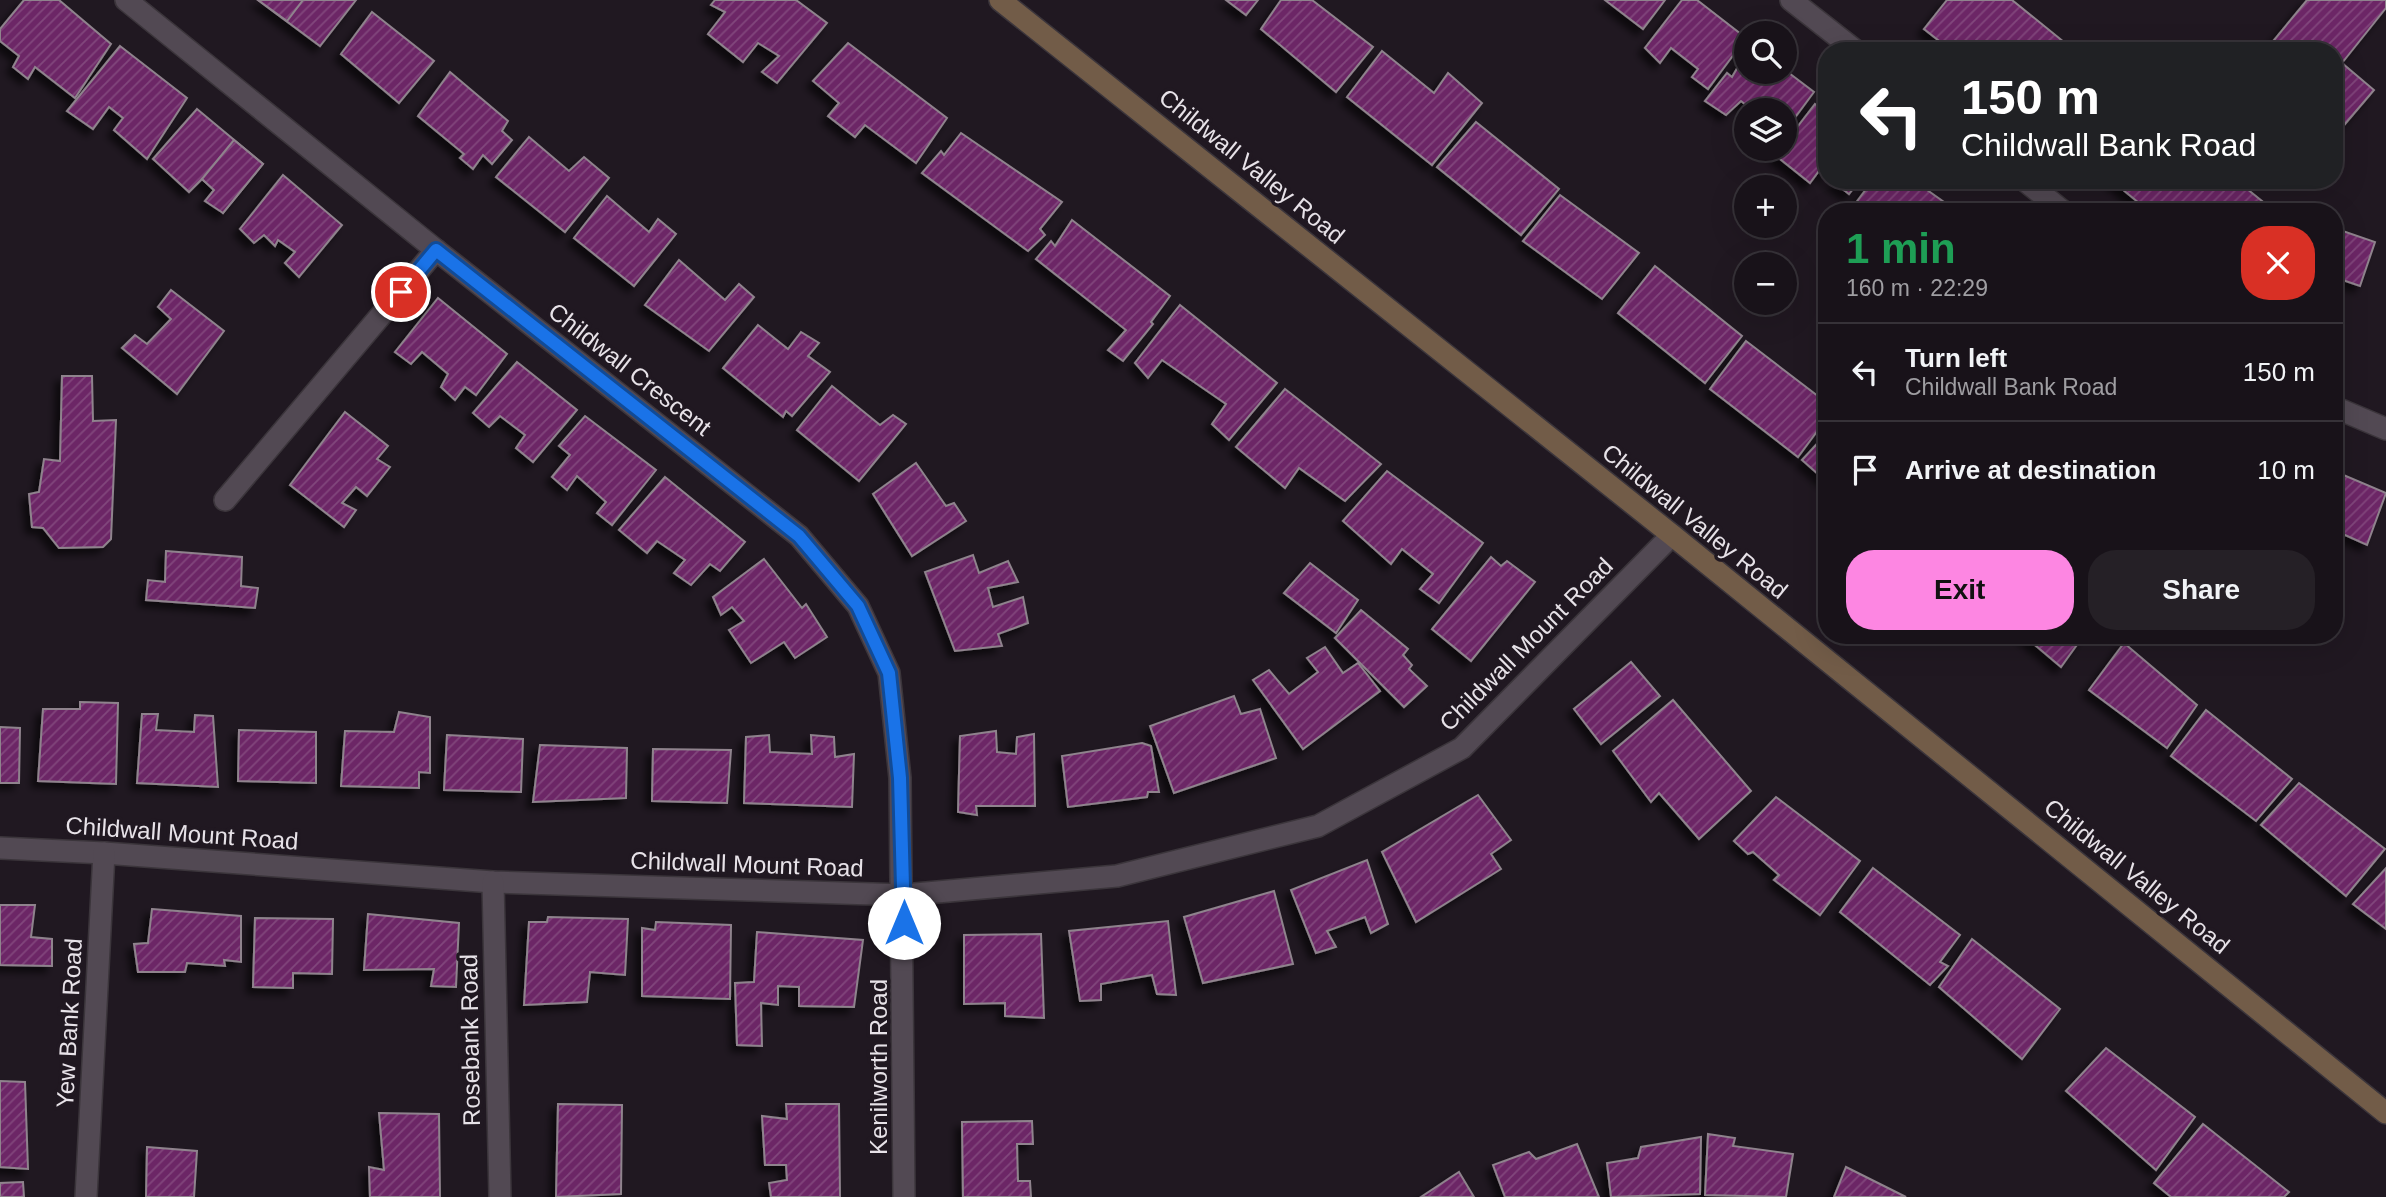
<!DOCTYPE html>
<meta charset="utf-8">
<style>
body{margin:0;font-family:Helvetica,sans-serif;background:#252026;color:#f1f3f6;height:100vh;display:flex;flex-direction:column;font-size:26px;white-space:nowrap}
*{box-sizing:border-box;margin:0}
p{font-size:23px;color:#9f9ea2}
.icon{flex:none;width:38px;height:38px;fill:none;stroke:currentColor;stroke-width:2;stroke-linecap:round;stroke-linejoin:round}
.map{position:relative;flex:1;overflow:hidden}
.details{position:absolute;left:1818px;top:203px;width:525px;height:441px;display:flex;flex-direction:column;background:#181219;border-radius:28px;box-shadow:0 7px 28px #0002,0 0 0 2px #363238}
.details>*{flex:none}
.top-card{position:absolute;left:1818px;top:42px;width:525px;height:147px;border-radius:28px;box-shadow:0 7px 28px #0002,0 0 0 2px #363238;background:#202124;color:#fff;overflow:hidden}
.fabs{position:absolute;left:1734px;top:21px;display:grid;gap:14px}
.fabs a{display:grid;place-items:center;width:63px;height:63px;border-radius:50%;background:#181219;box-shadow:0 7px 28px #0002,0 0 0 2px #363238;font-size:35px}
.pin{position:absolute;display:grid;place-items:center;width:60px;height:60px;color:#fff;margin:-30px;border:4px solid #fff;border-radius:50%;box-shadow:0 2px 7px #0007}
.me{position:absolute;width:77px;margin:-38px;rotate:0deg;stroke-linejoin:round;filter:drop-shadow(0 0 5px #0008)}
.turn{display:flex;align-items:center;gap:24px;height:147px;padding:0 28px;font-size:32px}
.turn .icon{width:91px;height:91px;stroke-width:2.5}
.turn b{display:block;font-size:49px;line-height:60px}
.round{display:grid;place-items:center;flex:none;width:74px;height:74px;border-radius:28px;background:#252026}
.summary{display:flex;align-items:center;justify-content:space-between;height:119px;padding:0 28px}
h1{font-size:42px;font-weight:700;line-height:52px;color:#1e9e55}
.button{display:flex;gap:14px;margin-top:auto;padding:14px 28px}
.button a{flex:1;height:80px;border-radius:28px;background:#fd86e2;color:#111;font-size:28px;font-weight:700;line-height:80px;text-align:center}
.button a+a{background:#252026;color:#f1f3f6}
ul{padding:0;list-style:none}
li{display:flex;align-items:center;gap:21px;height:98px;padding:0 28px;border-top:2px solid #363238}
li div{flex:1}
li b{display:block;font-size:26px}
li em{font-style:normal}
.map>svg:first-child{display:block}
.building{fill:url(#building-hatch);stroke:#8f838d;stroke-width:2;filter:url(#shadow)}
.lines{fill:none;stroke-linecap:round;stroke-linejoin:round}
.street-casing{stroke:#3b353b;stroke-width:24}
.secondary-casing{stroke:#3b353b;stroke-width:24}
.street{stroke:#524953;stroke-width:21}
.secondary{stroke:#725c48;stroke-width:21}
.route-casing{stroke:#114b97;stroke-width:18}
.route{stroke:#1a73e8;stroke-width:12}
.labels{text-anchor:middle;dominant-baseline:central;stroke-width:7;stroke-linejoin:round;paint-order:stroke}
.street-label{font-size:24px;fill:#e7e2e8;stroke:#201821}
</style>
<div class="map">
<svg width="2386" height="1197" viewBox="0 0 2386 1197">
<defs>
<pattern id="building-hatch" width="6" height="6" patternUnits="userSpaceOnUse" patternTransform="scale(1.75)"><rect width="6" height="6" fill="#6c2766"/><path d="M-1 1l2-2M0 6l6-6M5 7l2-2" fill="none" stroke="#81467c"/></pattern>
<filter id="shadow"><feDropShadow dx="-6" dy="6" stdDeviation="3.5" flood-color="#0009"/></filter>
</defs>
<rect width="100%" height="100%" fill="#201821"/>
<g class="building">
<path d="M24 0H59L111 44 75 98 35 67 28 79 13 67 19 56 0 41V29Z"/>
<path d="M258 0H356L320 46Z"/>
<path d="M258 0H303L287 21Z"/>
<path d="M715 0H796L827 23 777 83 762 72 779 56 758 43 743 62 708 34 725 12 711 5Z"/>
<path d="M1226 0H1258L1246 15Z"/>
<path d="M1281 0H1312L1373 47 1336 92 1261 29Z"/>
<path d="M1605 0H1665L1643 29Z"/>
<path d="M1682 0H1697L1746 38 1708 89 1692 77 1698 69 1671 48 1660 63 1645 48Z"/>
<path d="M1947 0H2012L2075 51H1952L1924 29Z"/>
<path d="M2307 0H2386V8L2342 63 2374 90 2334 137V51H2265Z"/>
<path d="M372 12 434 61 399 103 341 54Z"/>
<path d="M848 43 947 118 916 163 865 125 855 137 828 116 839 103 813 81Z"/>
<path d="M120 46 187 98 147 159 114 130 123 118 109 107 93 129 67 111Z"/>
<path d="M1382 51 1434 93 1448 73 1482 103 1432 165 1347 97Z"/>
<path d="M1746 53V72L1785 70 1814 92 1785 131V110H1752L1741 101 1726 115 1705 101 1727 73 1732 77Z"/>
<path d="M450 72 508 121 502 131 512 140 492 164 483 155 473 169 460 158 464 154 418 116Z"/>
<path d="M1815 104 1827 113V177L1819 171 1810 183 1775 155 1780 149H1785V143Z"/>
<path d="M197 109 263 164 223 213 210 197 214 190 202 179 189 192 153 159Z"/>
<path d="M1476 122 1559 189 1521 235 1437 167Z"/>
<path d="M961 133 1062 202 1040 229 1045 235 1028 251 922 173 941 151 944 155Z"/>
<path d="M529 137 569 171 584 157 609 178 565 232 496 177Z"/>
<path d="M234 140 263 164 223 213 205 201 214 190 202 179Z"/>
<path d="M283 175 342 225 299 277 285 263 295 252 278 240 275 246 264 235 254 243 240 229Z"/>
<path d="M1831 180H1860L1849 194Z"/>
<path d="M1873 180H1913L1951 207 1947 212H1849Z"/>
<path d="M2111 180H2236L2267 205 2287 212H2150Z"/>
<path d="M1560 195 1639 253 1602 299 1523 241Z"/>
<path d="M607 196 649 232 658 219 676 234 634 286 574 238Z"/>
<path d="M1072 220 1170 296 1151 322 1153 324 1123 361 1108 350 1126 330 1036 259 1051 241 1055 246Z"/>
<path d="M2334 228 2375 242 2360 286 2334 277Z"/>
<path d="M679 260 725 300 739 284 754 297 709 351 645 305Z"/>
<path d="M1655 266 1742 336 1705 383 1618 313Z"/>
<path d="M171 290 224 331 177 394 122 348 135 335 147 344 171 319 158 307Z"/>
<path d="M438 298 507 354 476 395 465 387 455 400 441 387 448 374 422 352 411 364 395 352Z"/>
<path d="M1180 305 1277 383 1229 440 1212 424 1226 404 1162 360 1148 378 1135 363Z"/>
<path d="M758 325 788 349 801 332 819 343 808 356 830 372 792 416 786 411 783 417 723 368Z"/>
<path d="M1746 341 1827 403V418L1798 457 1710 389Z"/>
<path d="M517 362 577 410 533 462 516 448 525 435 500 416 489 427 473 413Z"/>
<path d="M62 376H92L93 421 116 420 111 539 103 547 59 548 43 528 32 527 29 494 39 492 44 459 60 461Z"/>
<path d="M832 386 880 425 893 415 906 424 859 481 797 430Z"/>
<path d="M1285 389 1381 464 1345 501 1299 468 1285 488 1236 447Z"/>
<path d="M345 412 388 446 377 459 390 467 367 496 356 487 342 503 356 510 344 527 290 485Z"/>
<path d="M585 416 656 470 612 525 597 513 606 502 577 476 567 490 552 477 570 455 559 446Z"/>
<path d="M1827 433V482L1802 460Z"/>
<path d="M916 463 946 506 954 503 966 521 912 556 873 494Z"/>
<path d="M1387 471 1483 543 1439 603 1420 589 1433 574 1402 549 1391 564 1343 521Z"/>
<path d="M2334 471 2386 493 2367 545 2334 530Z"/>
<path d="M665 477 745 542 720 571 710 564 691 585 674 573 685 560 657 541 647 553 619 530Z"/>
<path d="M166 551 242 557 241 586 258 588 255 608 146 600 148 580 165 582Z"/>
<path d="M973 555 979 573 1008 561 1018 582 988 588 993 607 1023 597 1028 623 998 634 1002 646 955 651 925 572Z"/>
<path d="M1491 557 1501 566 1507 561 1535 582 1471 661 1432 629Z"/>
<path d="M764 559 802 608 806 604 827 637 795 658 784 642 751 663 729 630 744 621 732 607 721 615 713 597Z"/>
<path d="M1310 563 1358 600 1336 633 1284 593Z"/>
<path d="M1361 610 1408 649 1403 655 1412 665 1409 669 1427 686 1404 707 1335 638Z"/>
<path d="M2023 635H2084L2061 667Z"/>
<path d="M2124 643 2197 705 2167 748 2089 690Z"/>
<path d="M1325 647 1343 673 1358 663 1380 691 1303 749 1253 680 1269 670 1289 694 1318 672 1307 658Z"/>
<path d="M1631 662 1660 696 1601 744 1574 709Z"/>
<path d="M1234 696 1241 714 1260 709 1276 758 1174 793 1150 726Z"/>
<path d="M1673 700 1751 791 1699 839 1659 793 1651 802 1613 751Z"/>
<path d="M80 702 118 703 116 784 38 781 43 709H80Z"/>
<path d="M2206 710 2292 779 2256 821 2171 756Z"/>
<path d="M399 712 430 717V773L419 772V788L341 786 345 731 394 732Z"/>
<path d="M142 714H158L156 730 194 732 195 715 213 716 218 787 137 783Z"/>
<path d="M0 727 20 728 19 783H0Z"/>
<path d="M239 730 316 732V783L238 781Z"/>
<path d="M996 731 997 752 1016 754 1017 737 1034 734 1035 806H976L977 815 958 812 960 736Z"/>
<path d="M447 735 523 739 521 792 444 790Z"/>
<path d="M769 735 770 752 812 754 811 735 834 737 835 757 854 754 852 807 744 803 746 737Z"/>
<path d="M1142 743 1151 746 1159 792H1148L1147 797 1068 807 1062 756Z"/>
<path d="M540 745 627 748 626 798 533 802Z"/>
<path d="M653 749 731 750 727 803 652 801Z"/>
<path d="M2299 783 2385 849 2346 896 2261 825Z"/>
<path d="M1478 795 1511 840 1491 854 1501 869 1416 922 1382 852Z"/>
<path d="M1776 797 1860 861 1820 915 1774 880 1779 875 1753 852 1748 854 1734 841Z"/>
<path d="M1367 860 1388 924 1371 933 1365 917 1327 931 1336 947 1316 953 1291 890Z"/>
<path d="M1873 868 1960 935 1940 962 1948 966 1930 985 1840 912Z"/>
<path d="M2386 868V929L2353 904Z"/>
<path d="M1274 891 1293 964 1203 983 1184 917Z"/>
<path d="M0 905H35L31 937 52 939V966L0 965Z"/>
<path d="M152 909 241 916V962L224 960 225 966 187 963 185 972H138L134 944 148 943Z"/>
<path d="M368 914 459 923 456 987 431 986 434 969 364 970Z"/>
<path d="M548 917 628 919 625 975 590 972 587 1002 524 1005 529 922H547Z"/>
<path d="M255 918 333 919 332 974 293 973V988L253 987Z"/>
<path d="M1168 921 1176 995 1157 994 1152 975 1101 984V1000L1080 1001 1069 931Z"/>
<path d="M656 922 731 925 730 999 642 996V928L655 930Z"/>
<path d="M757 932 863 940 854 1007 799 1006V987L778 986V1005L761 1003 762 1046 737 1045 735 983 754 982Z"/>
<path d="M1041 934 1044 1018 1005 1016V1003L964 1004V935Z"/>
<path d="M1972 939 2060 1009 2022 1059 1939 987Z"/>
<path d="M2106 1048 2195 1117 2156 1170 2066 1091Z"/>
<path d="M0 1081 25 1082 28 1169 0 1167Z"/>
<path d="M558 1104 622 1105 621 1194 556 1197Z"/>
<path d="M786 1104H839L840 1197H771L769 1183 787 1180 786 1165H765L762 1116 787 1119Z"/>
<path d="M379 1113 439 1114 440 1197H370L369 1167 384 1170Z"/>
<path d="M1032 1121 1033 1144H1017L1018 1181H1030L1031 1197H963L962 1122Z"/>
<path d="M2203 1124 2289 1192 2284 1197H2171L2154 1183Z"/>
<path d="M1708 1134 1735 1138 1733 1146 1793 1154 1786 1197 1705 1195Z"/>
<path d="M1701 1137 1700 1194 1611 1197 1607 1163 1638 1158 1641 1147Z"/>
<path d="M1577 1144 1599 1197H1505L1493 1165 1529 1152 1536 1159Z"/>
<path d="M147 1147 197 1151 194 1197H146Z"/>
<path d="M1846 1167 1906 1197H1834Z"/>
<path d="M1459 1172 1474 1197H1421Z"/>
<path d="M23 1182 24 1197H0V1183Z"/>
</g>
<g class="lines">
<g class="street-casing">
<g id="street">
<path d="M126 0 436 250 799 536 858 606 889 673 900 778 904 1197"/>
<path d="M1791 0 1856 51"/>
<path d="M2024 180 2064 212"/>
<path d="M2334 407 2386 429"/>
<path d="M225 500 436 250"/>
<path d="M0 848 104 853 493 882 904 895 1117 876 1318 826 1462 748 1672 535"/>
<path d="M493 882 500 1197"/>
<path d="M86 1197 104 853"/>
</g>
</g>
<g class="secondary-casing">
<path id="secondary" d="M1000 0 1672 535 2386 1113"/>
</g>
<use href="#street" class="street"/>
<use href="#secondary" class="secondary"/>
</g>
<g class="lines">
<g class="route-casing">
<path id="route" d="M401 292 436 250 799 536 858 606 889 673 900 778 904 923"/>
</g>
<use href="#route" class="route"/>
</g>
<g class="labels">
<g class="street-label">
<text transform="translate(1252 166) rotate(39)">Childwall Valley Road</text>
<text transform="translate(630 369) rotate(38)">Childwall Crescent</text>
<text transform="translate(1695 521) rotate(39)">Childwall Valley Road</text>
<text transform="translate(1526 644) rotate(-45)">Childwall Mount Road</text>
<text transform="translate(182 833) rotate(4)">Childwall Mount Road</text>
<text transform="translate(747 864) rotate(2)">Childwall Mount Road</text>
<text transform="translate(2137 876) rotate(39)">Childwall Valley Road</text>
<text transform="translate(69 1023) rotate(-87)">Yew Bank Road</text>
<text transform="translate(470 1040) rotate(-91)">Rosebank Road</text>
<text transform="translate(878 1067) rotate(-90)">Kenilworth Road</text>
</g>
</g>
</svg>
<div class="fabs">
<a><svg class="icon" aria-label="search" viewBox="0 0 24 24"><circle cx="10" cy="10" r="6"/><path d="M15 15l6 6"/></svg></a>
<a><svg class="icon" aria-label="layers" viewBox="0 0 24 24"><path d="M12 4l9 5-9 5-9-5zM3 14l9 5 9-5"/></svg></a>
<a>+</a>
<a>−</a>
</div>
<div class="pin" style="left:401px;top:292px;background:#d93025"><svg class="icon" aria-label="arrive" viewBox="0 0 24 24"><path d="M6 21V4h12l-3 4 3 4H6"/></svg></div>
<svg class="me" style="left:904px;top:923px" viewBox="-20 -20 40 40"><circle r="19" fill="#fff"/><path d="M0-13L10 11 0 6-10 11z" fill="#1a73e8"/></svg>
<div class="top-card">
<div class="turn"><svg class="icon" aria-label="left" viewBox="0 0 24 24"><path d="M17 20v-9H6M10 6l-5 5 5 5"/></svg><div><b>150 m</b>Childwall Bank Road</div></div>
</div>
<section class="details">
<div class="summary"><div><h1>1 min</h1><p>160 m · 22:29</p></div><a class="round" style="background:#d93025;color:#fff"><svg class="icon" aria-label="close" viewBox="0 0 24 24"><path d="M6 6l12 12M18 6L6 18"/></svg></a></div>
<ul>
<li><svg class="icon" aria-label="left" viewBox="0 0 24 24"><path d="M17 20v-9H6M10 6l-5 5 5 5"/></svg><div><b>Turn left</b><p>Childwall Bank Road</p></div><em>150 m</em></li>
<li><svg class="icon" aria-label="arrive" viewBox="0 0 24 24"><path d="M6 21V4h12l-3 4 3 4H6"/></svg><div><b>Arrive at destination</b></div><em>10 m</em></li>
</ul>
<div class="button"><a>Exit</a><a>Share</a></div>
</section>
</div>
